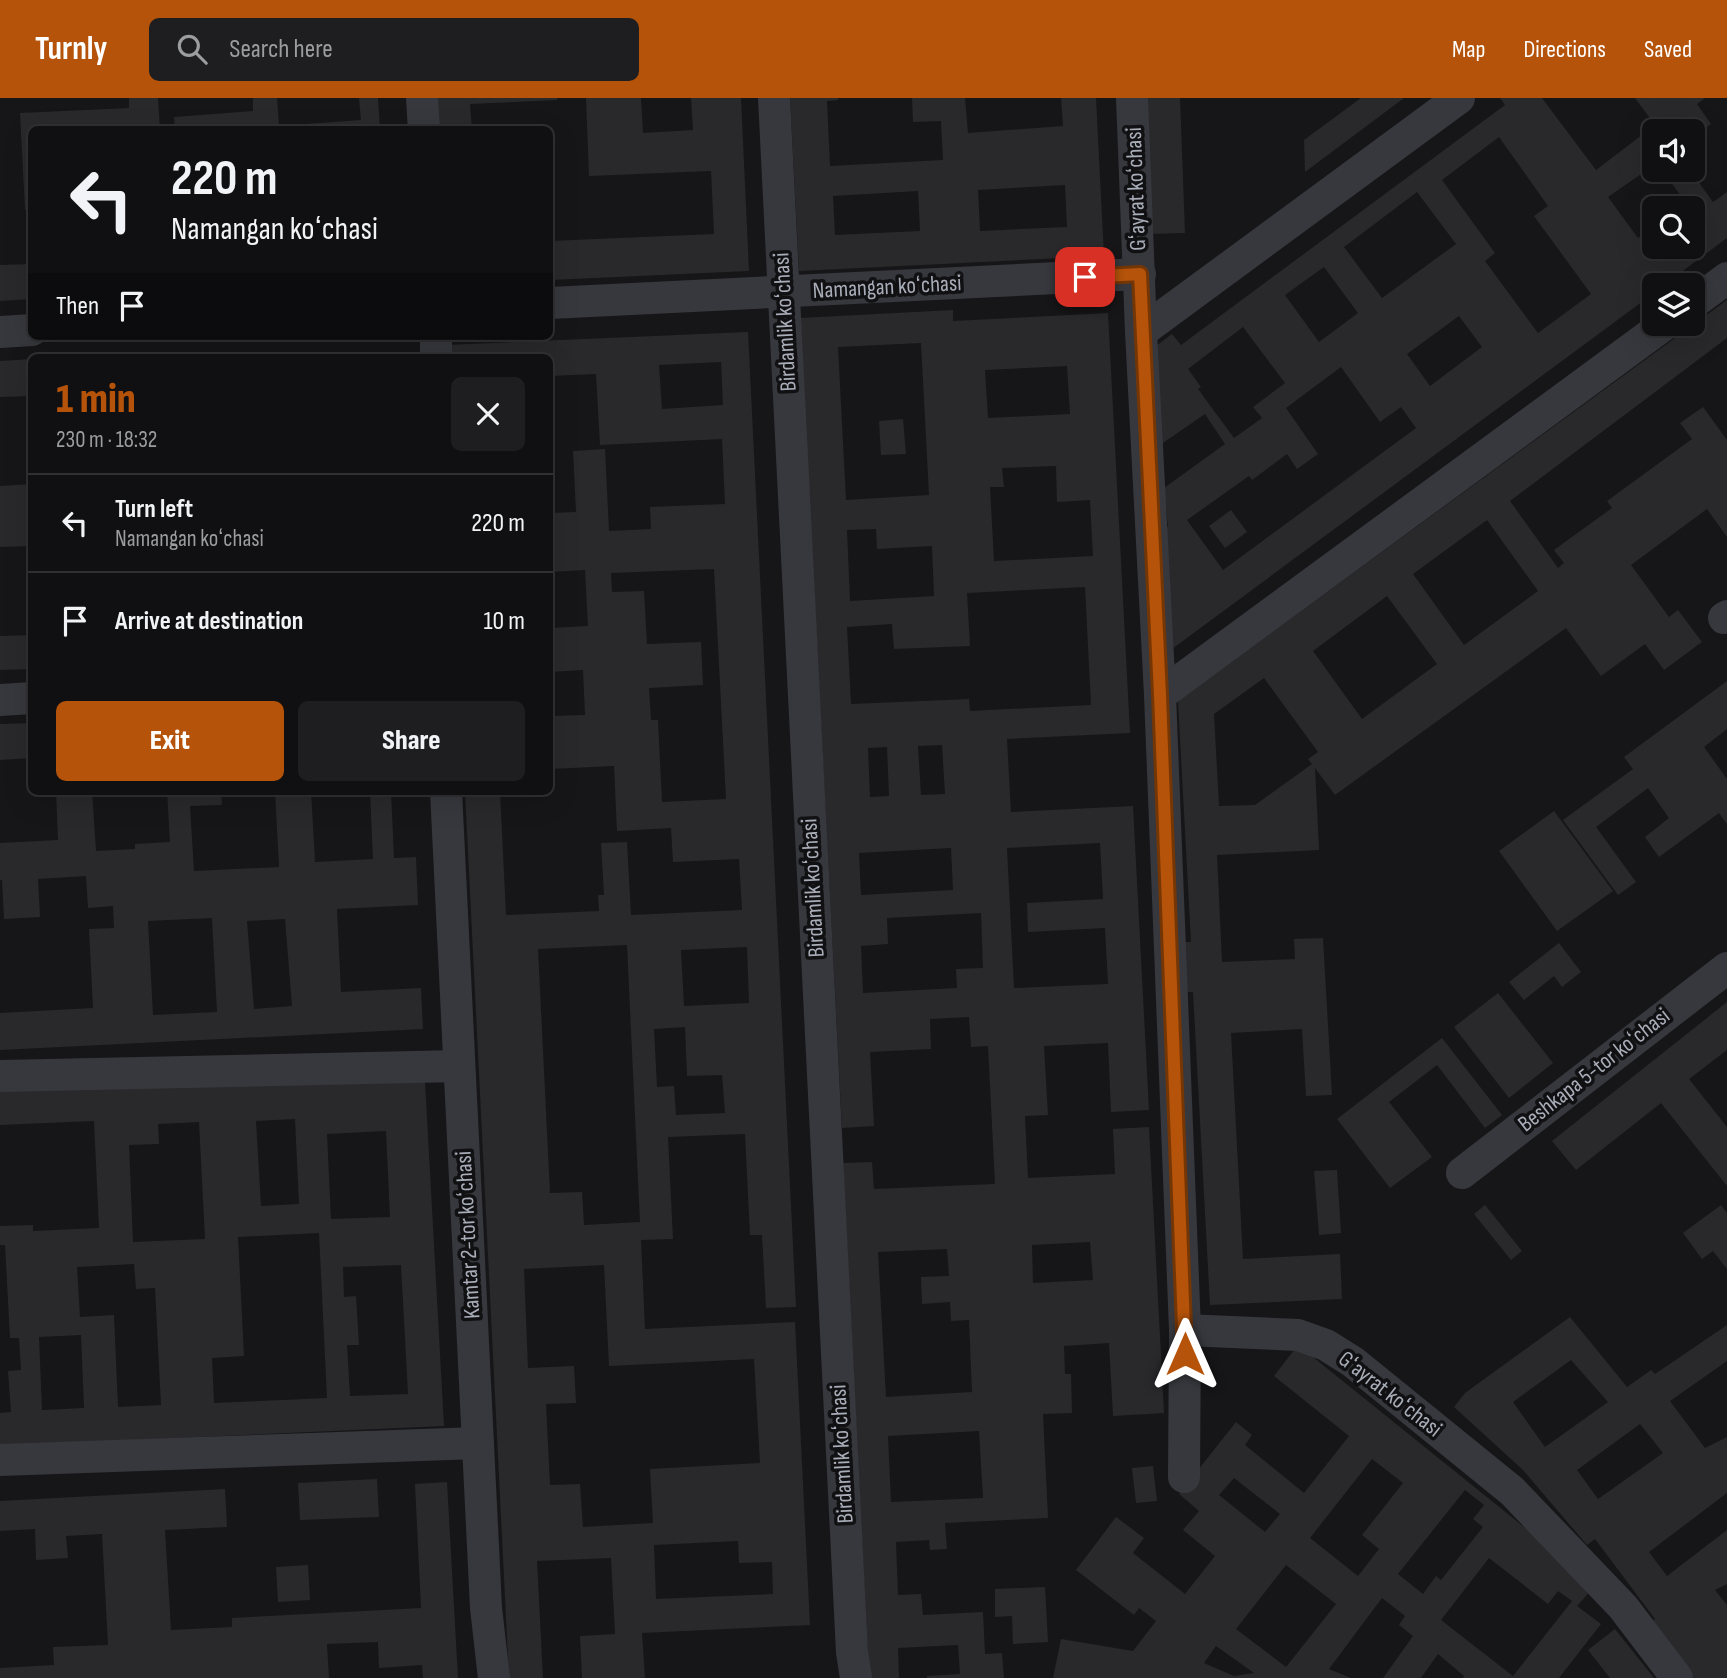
<!DOCTYPE html>
<meta charset="utf-8">
<style>
body{margin:0;font-family:"Sofia Sans Condensed",sans-serif;background:#1e1e20;color:#f1f3f6;height:100vh;display:flex;flex-direction:column;font-size:26px;white-space:nowrap}
*{box-sizing:border-box;margin:0}
p{font-size:23px;color:#9c9d9f}
.icon{flex:none;width:38px;height:38px;fill:none;stroke:currentColor;stroke-width:2;stroke-linecap:round;stroke-linejoin:round}
.map{position:relative;flex:1;overflow:hidden}
.details{position:absolute;left:28px;top:256px;width:525px;height:441px;display:flex;flex-direction:column;background:#101012;border-radius:10px;box-shadow:0 7px 28px #0002,0 0 0 2px #303032}
.details>*{flex:none}
.banner{position:absolute;left:28px;top:28px;width:525px;height:214px;border-radius:10px;box-shadow:0 7px 28px #0002,0 0 0 2px #303032;background:#101012;color:#f1f3f6;overflow:hidden}
.controls{position:absolute;left:1642px;top:21px;display:grid;gap:14px}
.controls a{display:grid;place-items:center;width:63px;height:63px;border-radius:10px;background:#101012;box-shadow:0 7px 28px #0002,0 0 0 2px #303032;font-size:35px}
.pin{position:absolute;display:grid;place-items:center;width:60px;height:60px;color:#fff;margin:-30px;border-radius:14px;box-shadow:0 4px 10px #0006}
.me{position:absolute;width:77px;margin:-38px;rotate:0deg;stroke-linejoin:round;filter:drop-shadow(0 0 5px #0008)}
.turn{display:flex;align-items:center;gap:24px;height:147px;padding:0 28px;font-size:32px}
.turn .icon{width:91px;height:91px;stroke-width:2.5}
.turn b{display:block;font-size:49px;line-height:60px}
.then{display:flex;align-items:center;height:66px;padding:0 28px;background:#0003;gap:14px;font-size:26px}
.round{display:grid;place-items:center;flex:none;width:74px;height:74px;border-radius:10px;background:#1e1e20}
.summary{display:flex;align-items:center;justify-content:space-between;height:119px;padding:0 28px}
h1{font-size:42px;font-weight:800;line-height:52px;color:#b45309}
.button{display:flex;gap:14px;margin-top:auto;padding:14px 28px}
.button a{flex:1;height:80px;border-radius:10px;background:#b45309;color:#fff;font-size:28px;font-weight:800;line-height:80px;text-align:center}
.button a+a{background:#1e1e20;color:#f1f3f6}
ul{padding:0;list-style:none}
li{display:flex;align-items:center;gap:21px;height:98px;padding:0 28px;border-top:2px solid #303032}
li div{flex:1}
li b{display:block;font-size:26px}
li em{font-style:normal}
header{display:flex;align-items:center;gap:42px;box-sizing:border-box;height:98px;padding:0 35px;background:#b45309;color:#fff}
header strong{font-size:33px}
nav{display:flex;gap:38px;margin-inline-start:auto;font-size:24px}
.search{width:490px;height:63px;background:#1e1e20;display:flex;align-items:center;gap:18px;box-sizing:border-box;padding:0 24px;border-radius:10px;color:#9c9d9f;font-size:26px}
.map>svg:first-child{display:block}
.building{fill:#29292c;fill-rule:evenodd}
.lines{fill:none;stroke-linecap:round;stroke-linejoin:round}
.minor{stroke:#37383d;stroke-width:32}
.route-casing{stroke:#753606;stroke-width:18}
.route{stroke:#b45309;stroke-width:12}
.labels{text-anchor:middle;dominant-baseline:central;stroke-width:7;stroke-linejoin:round;paint-order:stroke}
.street-label{font-size:23px;fill:#a8adb8;stroke:#111113}
</style>
<header>
<strong>Turnly</strong>
<div class="search"><svg class="icon" aria-label="search" viewBox="0 0 24 24"><circle cx="10" cy="10" r="6"/><path d="M15 15l6 6"/></svg>Search here</div>
<nav><a>Map</a><a>Directions</a><a>Saved</a></nav>
</header>
<div class="map">
<svg width="1727" height="1580" viewBox="0 0 1727 1580">
<rect width="100%" height="100%" fill="#161618"/>
<g class="building">
<path d="M129 0H158L160 32H32V111L25 112 20 15 129 10Z"/>
<path d="M253 0H277L279 28 361 22 359 0H378L380 32H175L174 19 253 13Z"/>
<path d="M432 0H557V2L470 6 472 32H433Z"/>
<path d="M586 0H641L643 35 693 32 691 0H741L749 173 550 182V143L714 136 711 73 589 78Z"/>
<path d="M790 0H838V2L827 3 830 68 943 62 941 23 913 24 912 0H965L968 35 1063 28 1061 0H1096L1104 158 799 173ZM1065 87 1067 129 980 133 978 92ZM918 93 920 133 835 137 833 98Z"/>
<path d="M1144 0H1180L1185 135 1149 136Z"/>
<path d="M1361 0H1404L1305 74 1304 42Z"/>
<path d="M1500 0H1542L1596 72 1655 27 1635 0H1705L1697 6 1711 26 1692 39V33H1654V67L1608 99 1638 140 1654 128V149H1692V110H1679L1686 105 1662 72H1690L1713 104 1727 94V140L1664 187H1654V195L1172 551 1161 429H1168L1164 390 1225 346 1205 316 1160 347 1148 254 1172 236 1181 247 1505 7ZM1499 39 1548 108 1534 118 1591 196 1538 235 1485 163 1495 155 1442 82ZM1417 94 1456 146 1382 200 1344 149ZM1324 169 1358 215 1319 244 1285 197ZM1459 218 1482 249 1430 288 1407 256ZM1243 229 1285 285 1253 309 1262 320 1234 340 1198 291 1201 289 1188 271ZM1341 269 1380 324 1401 309 1416 330 1223 472 1187 422 1249 378 1252 382 1287 356 1297 371 1318 356 1286 310Z"/>
<path d="M32 166V201L0 203V167Z"/>
<path d="M1727 202V240L1510 403 1558 470 1564 465 1554 452 1612 410 1607 403 1692 341 1680 325 1703 309 1727 342V439L1707 411 1631 467 1669 519 1678 512 1702 544 1664 572 1645 546 1601 578 1566 530 1335 697 1315 670 1319 752 1217 757 1222 864 1295 861 1294 841 1323 840 1332 997 1306 998 1302 931 1231 935 1243 1161 1340 1156 1342 1201 1210 1207 1193 894H1180L1177 844H1191L1178 603ZM1487 422 1538 493 1464 547 1413 476ZM1387 498 1437 566 1362 621 1313 553ZM1264 580 1318 654 1308 661 1312 666 1255 707 1219 708 1214 616Z"/>
<path d="M953 212V223L1108 215 1130 635 1007 641 1011 714 1133 708 1149 1012 1111 1014 1108 945 1044 948 1048 1017 1025 1018 1028 1080 1115 1076 1113 1031 1149 1029 1164 1315 1113 1318 1109 1245 1064 1248 1065 1276H1071L1072 1315 1043 1316 1048 1420 945 1425 947 1451 930 1452 929 1442 896 1444 898 1497 921 1496 923 1517 983 1514 985 1556 1002 1555 1004 1580H927V1578L960 1576 958 1547 898 1550 899 1580H869L843 1065 872 1064 874 1091 995 1086 988 948 971 949 969 919 930 921 931 951 870 954 874 1028 842 1030 800 220ZM921 245 929 397 846 402 838 249ZM1067 268 1070 316 988 320 985 272ZM1056 368 1057 404 1090 402 1093 458 994 463 990 389H1004L1002 370ZM876 431 877 451 932 448 934 498 850 503 847 432ZM1085 489 1091 607 970 613 969 601 851 606 847 529 892 526 894 551 970 548 967 495ZM942 647 945 696 921 697 918 648ZM887 649 889 698 870 699 868 650ZM1100 745 1103 801 1027 805 1028 834 1105 830 1108 886 1014 890 1007 750ZM951 750 953 792 861 797 859 755ZM981 815 983 870 956 871 957 890 863 895 861 848 888 846 887 820ZM1090 1144 1093 1182 1033 1185 1032 1147ZM947 1151 949 1178 921 1179 922 1206 950 1204 951 1223 969 1222 972 1294 886 1299 878 1154ZM979 1333 983 1400 891 1404 888 1338Z"/>
<path d="M748 234 796 1209 766 1210 762 1137H750L745 1036 668 1039 673 1141 641 1142 645 1231 795 1224 810 1527 642 1535 645 1580H582L580 1538 615 1536 611 1460 537 1463 543 1580H509L465 693H500L506 817 599 813 598 797H604L601 745 627 744 631 817 742 812 739 761 673 764 671 730 617 733 614 668 550 671V618L585 617 583 572 550 574V530L588 528 585 472 550 474V415L576 414 573 353 605 351 609 433 651 431 650 409 725 406 722 341 600 347 596 276 550 278V259H446V247ZM721 264 723 307 662 311 659 267ZM714 471 726 701 662 704 658 622H651L649 590 703 587 701 544 647 546 644 493 612 494 611 475ZM627 847 640 1124 584 1127 582 1094 550 1095 538 851ZM747 849 749 905 684 908 681 852ZM685 929 687 978 722 977 725 1015 676 1017 674 988 657 989 654 931ZM604 1167 609 1268 754 1261 760 1365 650 1371 653 1425 583 1429 580 1386 550 1387 546 1306 576 1305 574 1268 528 1270 524 1171ZM738 1443 739 1465 772 1464 773 1496 656 1501 654 1447Z"/>
<path d="M32 261V298L0 299V263Z"/>
<path d="M903 321 906 356 881 357 879 323Z"/>
<path d="M32 386V448L0 449V388Z"/>
<path d="M1231 412 1247 434 1225 450 1209 428Z"/>
<path d="M32 537V571L0 572V538Z"/>
<path d="M1727 583V631L1704 649 1727 681V726L1719 715 1659 759 1645 739 1669 720 1648 690 1596 729 1636 784 1618 797 1563 722 1633 671 1624 659Z"/>
<path d="M32 625V660L0 662V626Z"/>
<path d="M56 693H92L96 753 135 751V746L170 744 167 693H221L222 707 190 708 194 773 279 769 275 693H311L315 764 373 761 370 693H391L394 760 416 759 418 807 337 811 341 894 421 890 423 931 0 952V915L93 910 89 831 114 830 113 808 88 810 86 778 38 781 40 819 4 821 2 782H0V745L58 742ZM212 820 217 914 153 917 148 823ZM285 821 292 908 254 911 247 823Z"/>
<path d="M1554 713 1613 793 1557 833 1499 753Z"/>
<path d="M1559 845 1581 874 1562 889 1554 878 1524 902 1509 884Z"/>
<path d="M1498 895 1553 965 1509 1000 1454 929Z"/>
<path d="M1727 904V952L1689 981 1727 1029V1088L1661 1005 1576 1072 1552 1043Z"/>
<path d="M1442 940 1502 1017 1485 1030 1437 967 1389 1004 1432 1059 1390 1090 1337 1021Z"/>
<path d="M425 984 444 1328 0 1348V1315L11 1314 8 1273 21 1272 19 1240H10L5 1147H0V1128L33 1127V1133L99 1130 94 1023 0 1027V993ZM295 1021 299 1106 261 1108 256 1023ZM199 1024 205 1141 133 1144 129 1047 159 1046 158 1026ZM386 1033 390 1119 331 1121 327 1036ZM319 1135 327 1300 214 1305 212 1260 244 1258 238 1139ZM134 1166 136 1191 155 1190 161 1307 118 1309 114 1217 80 1219 77 1169ZM401 1167 408 1296 350 1298 347 1247H359L356 1198 344 1199 343 1169ZM81 1237 84 1310 42 1312 39 1239Z"/>
<path d="M1337 1072 1341 1135 1319 1137 1314 1073Z"/>
<path d="M1485 1107 1522 1153 1511 1162 1474 1116Z"/>
<path d="M1721 1107 1727 1115V1171L1713 1153 1702 1161 1683 1135Z"/>
<path d="M1570 1219 1627 1289 1651 1272 1655 1276 1727 1227V1263L1670 1303 1705 1350 1727 1339V1395L1649 1454 1667 1478 1727 1432V1486L1715 1492 1727 1507V1580H1694L1650 1525 1655 1521 1595 1441 1587 1447 1523 1372 1454 1309 1465 1295ZM1571 1262 1608 1304 1545 1349 1513 1304ZM1640 1326 1663 1355 1598 1401 1577 1372Z"/>
<path d="M1298 1247 1580 1474 1593 1490 1577 1508 1601 1526 1559 1580H1463L1464 1578 1438 1556 1421 1580H1383L1413 1538 1399 1527 1405 1518 1382 1500 1329 1571 1351 1580H1053L1061 1541 1133 1553 1156 1523 1139 1510 1134 1517 1076 1472 1116 1419 1144 1440 1133 1455 1185 1496 1215 1458 1183 1432 1199 1413 1179 1396 1236 1324 1252 1337 1245 1347 1304 1395 1349 1338 1274 1278ZM1372 1361 1403 1385 1362 1437 1379 1451 1358 1478 1310 1440ZM1234 1380 1280 1416 1265 1434 1219 1397ZM1465 1392 1484 1407 1473 1421 1483 1429 1441 1482 1436 1478 1423 1496 1398 1476ZM1489 1460 1548 1506 1558 1493 1572 1503 1513 1578 1441 1522ZM1286 1467 1336 1506 1286 1569 1236 1531ZM1216 1548 1254 1575 1234 1578 1204 1565Z"/>
<path d="M1153 1368 1157 1403 1136 1405 1132 1370Z"/>
<path d="M377 1381 379 1419 300 1422 298 1385Z"/>
<path d="M447 1384 458 1580H423L422 1567 379 1570 378 1544 327 1546 329 1580H0V1570L54 1567 53 1549 108 1547 102 1436 66 1438 68 1460 36 1462 35 1431 0 1433V1403L225 1391 227 1429 165 1432 171 1532 232 1529V1520L421 1510 415 1386Z"/>
<path d="M308 1467 310 1502 278 1504 276 1469Z"/>
<path d="M1045 1489 1048 1544 1013 1546 1012 1518 995 1519V1491Z"/>
<path d="M1615 1531 1654 1580H1610L1588 1552Z"/>
</g>
<g class="lines">
<g class="minor">
<path d="M422 0 424 32"/>
<path d="M774 0 852 1554 856 1580"/>
<path d="M1132 0 1141 234 1160 597 1185 1232 1298 1237 1326 1247 1353 1264 1512 1393 1623 1509 1677 1580"/>
<path d="M550 205 1140 176"/>
<path d="M1692 206 1727 180"/>
<path d="M0 234 32 232"/>
<path d="M1141 234 1459 0"/>
<path d="M436 238V259"/>
<path d="M1724 520 1727 518"/>
<path d="M1160 597 1665 226"/>
<path d="M0 602 32 600"/>
<path d="M446 693 486 1510 494 1580"/>
<path d="M0 978 459 968"/>
<path d="M1462 1075 1727 870"/>
<path d="M0 1362 478 1345"/>
<path d="M1184 1379 1185 1232"/>
</g>
</g>
<g class="lines">
<g class="route-casing">
<path id="route" d="M1085 179 1140 176 1160 597 1185 1256"/>
</g>
<use href="#route" class="route"/>
</g>
<g class="labels">
<g class="street-label">
<text transform="translate(1136 91) rotate(-92)">Gʻayrat koʻchasi</text>
<text transform="translate(887 189) rotate(-3)">Namangan koʻchasi</text>
<text transform="translate(785 224) rotate(-93)">Birdamlik koʻchasi</text>
<text transform="translate(813 790) rotate(-93)">Birdamlik koʻchasi</text>
<text transform="translate(1594 972) rotate(-38)">Beshkapa 5-tor koʻchasi</text>
<text transform="translate(468 1137) rotate(-93)">Kamtar 2-tor koʻchasi</text>
<text transform="translate(1390 1296) rotate(38)">Gʻayrat koʻchasi</text>
<text transform="translate(842 1356) rotate(-93)">Birdamlik koʻchasi</text>
</g>
</g>
</svg>
<div class="controls">
<a><svg class="icon" aria-label="sound" viewBox="0 0 24 24"><path d="M4 9h4l5-4v14l-5-4H4zM17 9q2 3 0 6"/></svg></a>
<a><svg class="icon" aria-label="search" viewBox="0 0 24 24"><circle cx="10" cy="10" r="6"/><path d="M15 15l6 6"/></svg></a>
<a><svg class="icon" aria-label="layers" viewBox="0 0 24 24"><path d="M12 4l9 5-9 5-9-5zM3 14l9 5 9-5"/></svg></a>
</div>
<div class="pin" style="left:1085px;top:179px;background:#d93025"><svg class="icon" aria-label="arrive" viewBox="0 0 24 24"><path d="M6 21V4h12l-3 4 3 4H6"/></svg></div>
<svg class="me" style="left:1185px;top:1256px" viewBox="-20 -20 40 40"><path d="M0-17L14 15 0 8-14 15z" fill="#b45309" stroke="#fff" stroke-width="4"/></svg>
<div class="banner">
<div class="turn"><svg class="icon" aria-label="left" viewBox="0 0 24 24"><path d="M17 20v-9H6M10 6l-5 5 5 5"/></svg><div><b>220 m</b>Namangan koʻchasi</div></div>
<div class="then">Then<svg class="icon" aria-label="arrive" viewBox="0 0 24 24"><path d="M6 21V4h12l-3 4 3 4H6"/></svg></div>
</div>
<section class="details">
<div class="summary"><div><h1>1 min</h1><p>230 m · 18:32</p></div><a class="round"><svg class="icon" aria-label="close" viewBox="0 0 24 24"><path d="M6 6l12 12M18 6L6 18"/></svg></a></div>
<ul>
<li><svg class="icon" aria-label="left" viewBox="0 0 24 24"><path d="M17 20v-9H6M10 6l-5 5 5 5"/></svg><div><b>Turn left</b><p>Namangan koʻchasi</p></div><em>220 m</em></li>
<li><svg class="icon" aria-label="arrive" viewBox="0 0 24 24"><path d="M6 21V4h12l-3 4 3 4H6"/></svg><div><b>Arrive at destination</b></div><em>10 m</em></li>
</ul>
<div class="button"><a>Exit</a><a>Share</a></div>
</section>
</div>
